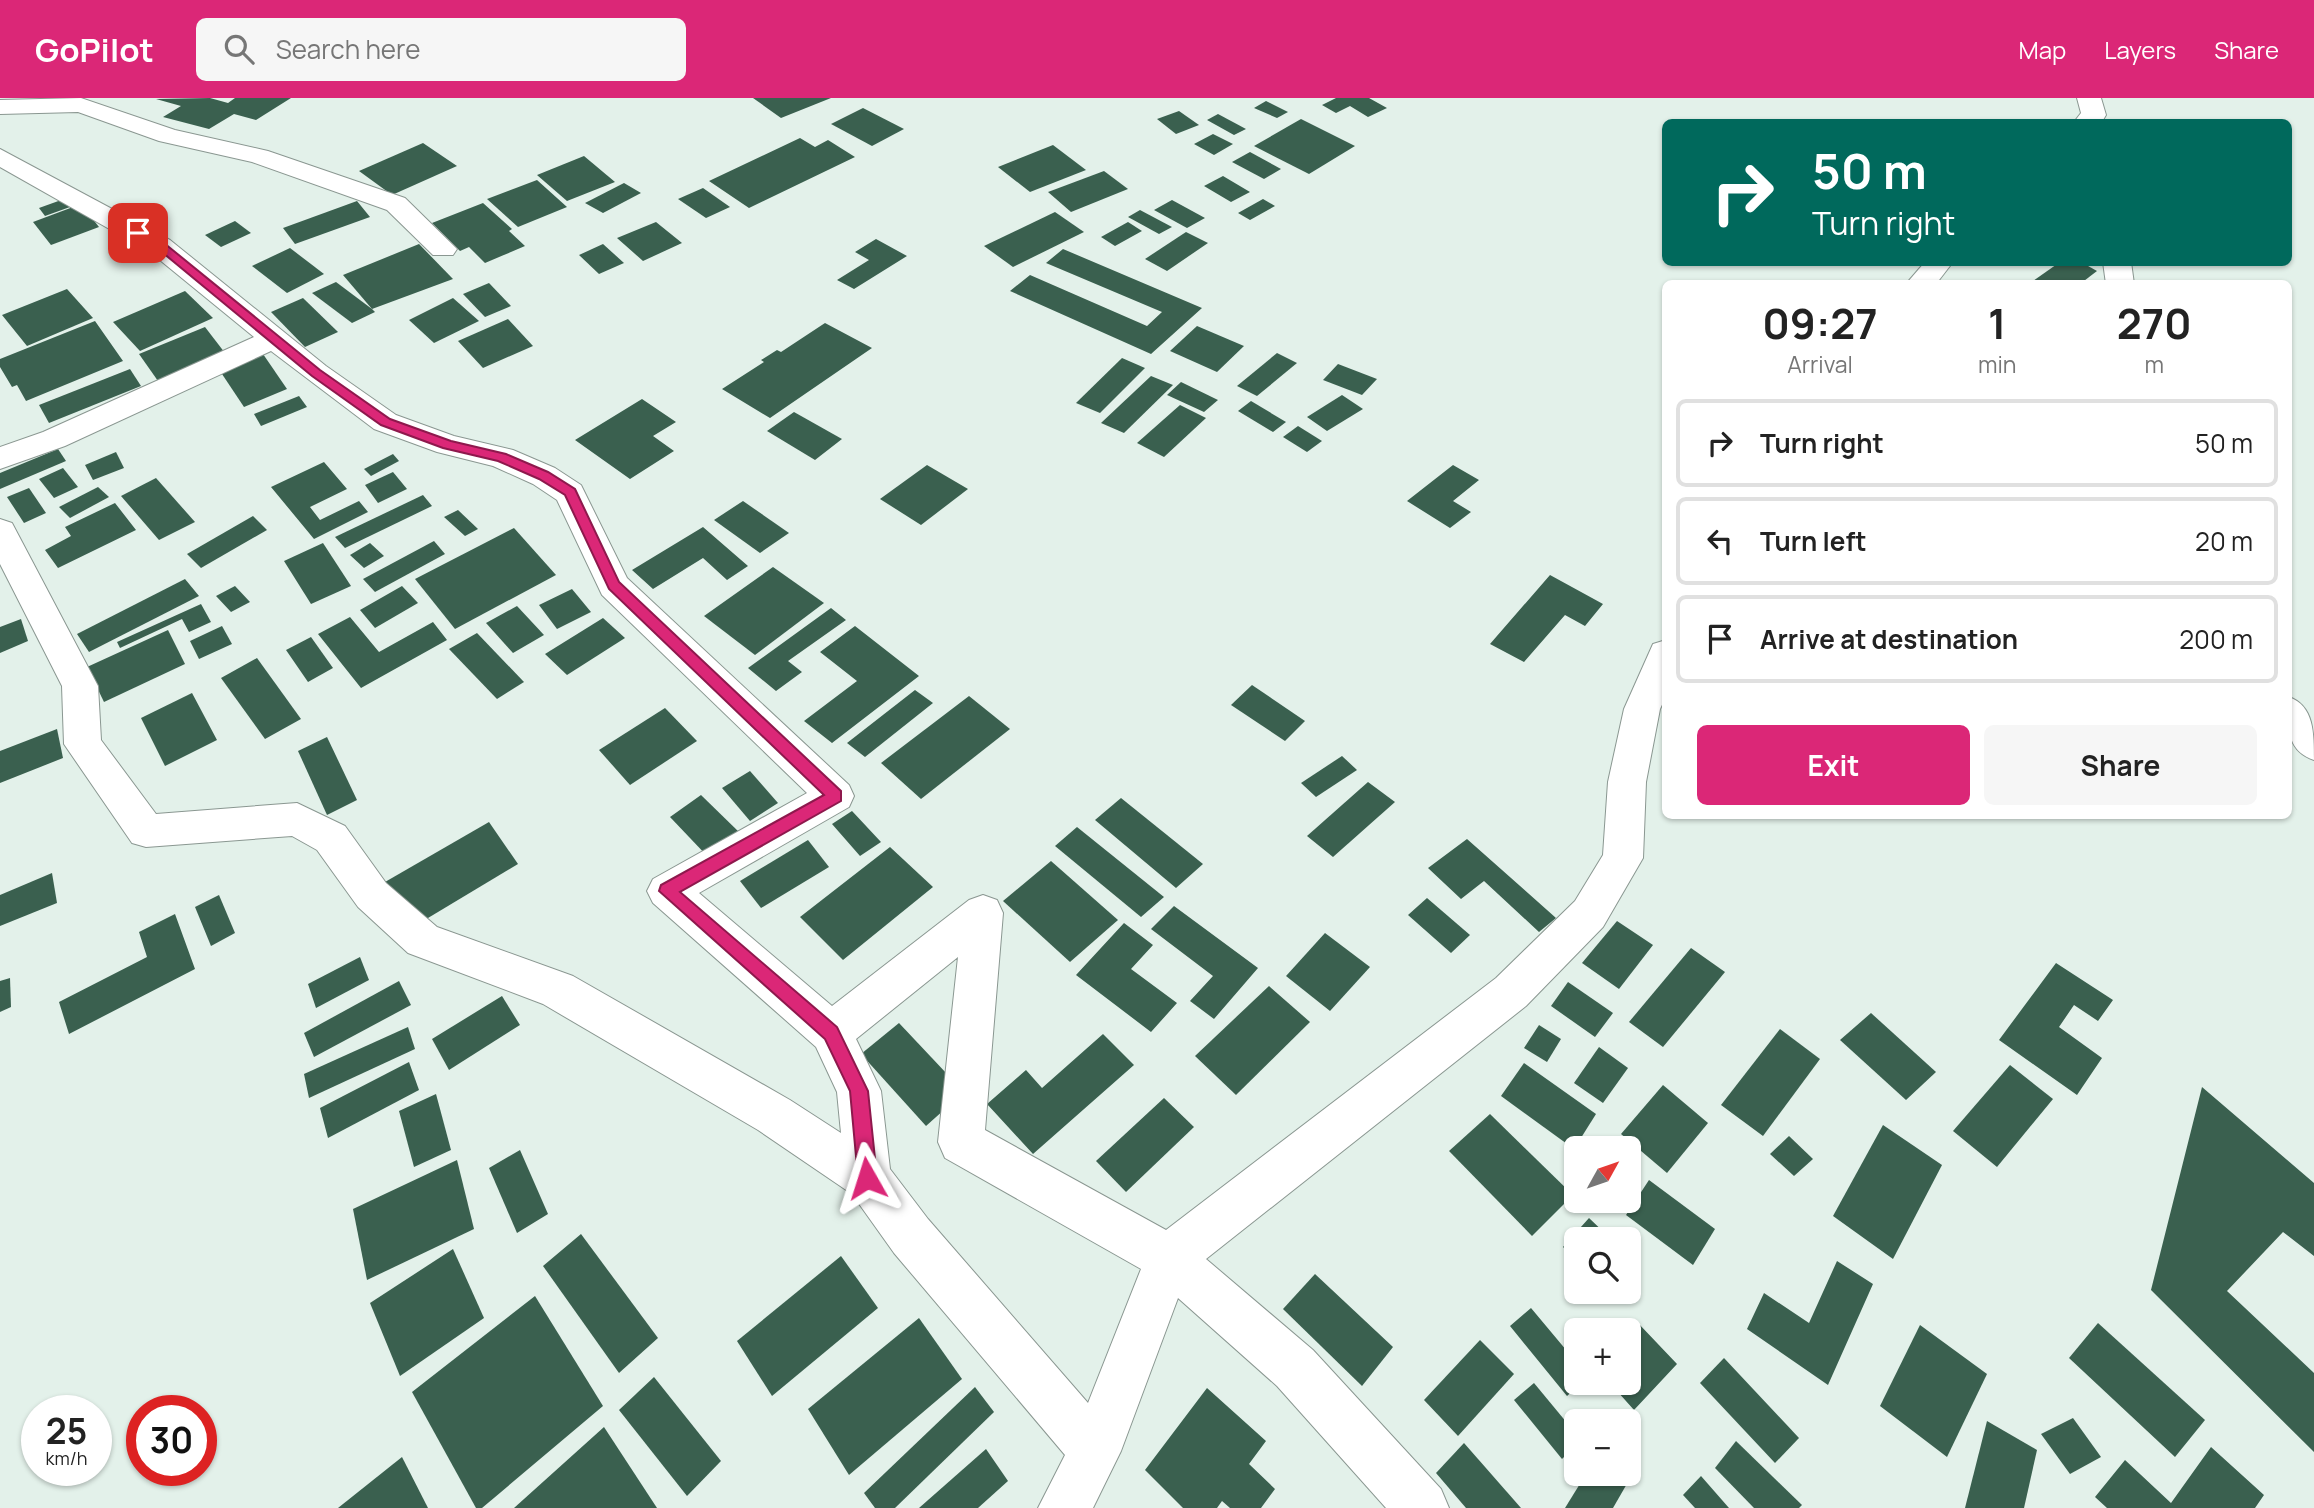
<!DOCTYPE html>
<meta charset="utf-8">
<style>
body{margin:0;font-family:Manrope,sans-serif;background:#f6f6f6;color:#222;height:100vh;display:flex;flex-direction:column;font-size:26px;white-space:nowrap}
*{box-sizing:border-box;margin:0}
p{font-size:23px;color:#767676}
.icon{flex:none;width:38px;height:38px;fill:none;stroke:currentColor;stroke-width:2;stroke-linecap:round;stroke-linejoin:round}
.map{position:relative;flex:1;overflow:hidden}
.panel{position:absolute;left:1662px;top:182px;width:630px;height:539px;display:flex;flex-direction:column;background:#fff;border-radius:10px;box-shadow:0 2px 5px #0004}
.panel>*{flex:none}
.top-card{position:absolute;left:1662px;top:21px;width:630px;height:147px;border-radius:10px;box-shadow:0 2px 5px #0004;background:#00695c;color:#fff;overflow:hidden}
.needle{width:46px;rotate:50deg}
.buttons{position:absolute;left:1564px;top:1038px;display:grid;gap:14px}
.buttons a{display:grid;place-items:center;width:77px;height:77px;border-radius:10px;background:#fff;box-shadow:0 2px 5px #0004;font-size:35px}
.speed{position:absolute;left:21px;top:1297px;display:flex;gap:14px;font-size:35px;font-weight:700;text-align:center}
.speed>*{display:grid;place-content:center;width:91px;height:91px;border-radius:50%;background:#fff;box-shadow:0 2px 5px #0004;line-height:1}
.speed small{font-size:18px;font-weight:400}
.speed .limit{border:10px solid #d22;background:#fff;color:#111}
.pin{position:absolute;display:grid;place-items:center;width:60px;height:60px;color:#fff;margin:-30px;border-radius:14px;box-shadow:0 4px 10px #0006}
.me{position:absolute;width:77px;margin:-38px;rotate:354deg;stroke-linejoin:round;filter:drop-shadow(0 0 5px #0008)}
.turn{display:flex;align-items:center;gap:24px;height:147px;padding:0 35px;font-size:32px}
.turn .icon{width:91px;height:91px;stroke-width:2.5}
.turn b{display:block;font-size:49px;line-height:60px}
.eta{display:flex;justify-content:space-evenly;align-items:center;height:119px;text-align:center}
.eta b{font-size:42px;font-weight:700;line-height:49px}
.primary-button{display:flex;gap:14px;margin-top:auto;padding:14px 35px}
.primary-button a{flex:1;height:80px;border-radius:10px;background:#db2777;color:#fff;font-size:28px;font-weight:700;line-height:80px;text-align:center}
.primary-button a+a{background:#f6f6f6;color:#222}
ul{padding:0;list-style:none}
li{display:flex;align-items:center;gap:21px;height:88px;margin:0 14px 10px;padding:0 21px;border:4px solid #e0e0e0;border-radius:10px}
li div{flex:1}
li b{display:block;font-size:26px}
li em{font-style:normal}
header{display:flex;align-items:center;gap:42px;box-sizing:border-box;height:98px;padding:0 35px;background:#db2777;color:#fff}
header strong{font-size:33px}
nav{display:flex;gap:38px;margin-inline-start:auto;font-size:24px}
.search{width:490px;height:63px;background:#f6f6f6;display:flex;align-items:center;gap:18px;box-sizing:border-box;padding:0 24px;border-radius:10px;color:#767676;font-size:26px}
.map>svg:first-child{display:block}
.building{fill:#3a604f}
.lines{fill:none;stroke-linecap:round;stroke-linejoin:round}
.minor-casing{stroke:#8a9791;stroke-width:2}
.minor{fill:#fff;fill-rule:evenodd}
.route{fill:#db2777;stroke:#8e194d;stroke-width:2}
</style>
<header>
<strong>GoPilot</strong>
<div class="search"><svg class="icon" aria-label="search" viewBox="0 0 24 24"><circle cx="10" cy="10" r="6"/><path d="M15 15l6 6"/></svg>Search here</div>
<nav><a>Map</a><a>Layers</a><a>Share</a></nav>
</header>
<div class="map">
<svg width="2314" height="1410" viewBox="0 0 2314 1410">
<rect width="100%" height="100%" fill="#e3f1ea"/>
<g class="building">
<path d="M210 0 228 5 235 0H291L256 22 234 16 209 31 163 19 181 8 156 1Z"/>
<path d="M753 0H831L781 20Z"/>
<path d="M1336 0H1369L1387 10 1368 19 1350 8 1336 15 1322 7Z"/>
<path d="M1266 3 1288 14 1277 20 1254 10Z"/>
<path d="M863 10 904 31 872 48 831 26Z"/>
<path d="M1179 13 1199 27 1176 36 1157 21Z"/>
<path d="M1218 16 1246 31 1234 37 1207 22Z"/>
<path d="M1301 21 1355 48 1309 76 1254 48Z"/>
<path d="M1213 36 1233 46 1214 57 1194 46Z"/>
<path d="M800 40 815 49 828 42 855 59 749 110 709 83Z"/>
<path d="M423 45 457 68 392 97 359 73Z"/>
<path d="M1053 47 1086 72 1030 94 998 69Z"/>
<path d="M1250 54 1281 71 1264 81 1232 64Z"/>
<path d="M584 58 615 84 567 103 537 77Z"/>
<path d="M1104 73 1128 91 1071 114 1048 94Z"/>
<path d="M1223 78 1250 94 1231 104 1204 88Z"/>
<path d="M537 82 567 109 518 129 487 101Z"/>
<path d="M624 85 641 95 603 115 585 105Z"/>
<path d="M703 90 730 109 706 120 678 101Z"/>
<path d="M64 101 70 109 45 118 39 110Z"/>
<path d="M1263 101 1275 108 1250 122 1238 115Z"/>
<path d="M1172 102 1205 120 1187 130 1154 112Z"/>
<path d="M357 103 370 119 295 146 283 130Z"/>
<path d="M483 105 512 131 509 133 525 148 485 165 469 149 460 153 432 125Z"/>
<path d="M81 106 99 129 51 147 33 124Z"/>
<path d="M1140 112 1172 129 1159 136 1128 119Z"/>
<path d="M1055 114 1084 134 1013 169 984 148Z"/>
<path d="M235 123 251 135 221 149 205 137Z"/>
<path d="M656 124 682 145 643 163 617 140Z"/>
<path d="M1128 124 1142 133 1115 148 1101 139Z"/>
<path d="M1186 134 1208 145 1167 173 1145 161Z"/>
<path d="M876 141 907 158 854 191 837 182 869 162 855 154Z"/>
<path d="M419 146 453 181 372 211 343 177Z"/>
<path d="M603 146 624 165 599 176 579 157Z"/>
<path d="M290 150 324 176 287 195 252 168Z"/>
<path d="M1063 151 1202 210 1151 256 1010 193 1030 177 1147 228 1162 214 1046 165Z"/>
<path d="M2060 164H2081L2097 173 2080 186 2033 183Z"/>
<path d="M336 184 372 211 375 214 352 225 312 195Z"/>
<path d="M489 185 511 208 485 219 463 196Z"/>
<path d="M67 191 93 220 27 248 2 217Z"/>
<path d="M185 193 213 220 140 253 113 224Z"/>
<path d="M303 200 338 234 305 249 271 214Z"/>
<path d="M453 200 479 223 434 245 409 222Z"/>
<path d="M508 221 533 248 483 270 458 243Z"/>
<path d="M95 223 123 263 26 303 17 287 12 289 0 269V261Z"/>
<path d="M825 225 872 250 770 320 722 291 764 264 761 262 777 252 781 254Z"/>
<path d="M1197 228 1244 248 1217 274 1170 253Z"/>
<path d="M205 229 225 255 158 283 139 256Z"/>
<path d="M1277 255 1297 265 1257 298 1237 288Z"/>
<path d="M263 256 287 291 244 309 220 273Z"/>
<path d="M1122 260 1145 270 1100 315 1076 305Z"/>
<path d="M1338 266 1377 281 1362 297 1323 282Z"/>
<path d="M130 271 141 288 49 325 39 307Z"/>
<path d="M1151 278 1173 287 1124 335 1101 325Z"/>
<path d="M1181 284 1218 302 1204 314 1167 297Z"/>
<path d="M1342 297 1363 311 1327 333 1307 319Z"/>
<path d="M299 298 307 309 261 328 254 316Z"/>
<path d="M642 301 676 324 653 338 674 353 630 381 575 342Z"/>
<path d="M1251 303 1286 324 1273 334 1238 313Z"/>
<path d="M1180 307 1206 320 1164 359 1137 345Z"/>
<path d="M794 314 842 341 815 362 767 333Z"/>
<path d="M1298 328 1322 343 1307 354 1283 339Z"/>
<path d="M58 351 66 363 0 391V375Z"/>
<path d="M116 354 124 370 93 382 85 367Z"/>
<path d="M393 356 399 363 371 378 364 371Z"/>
<path d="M324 364 347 391 310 409 320 422 359 403 368 414 314 441 271 389Z"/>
<path d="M927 367 968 391 921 427 880 401Z"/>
<path d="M1453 367 1479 382 1453 403 1471 414 1450 430 1407 403Z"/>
<path d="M63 370 78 389 54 400 39 381Z"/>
<path d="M393 374 407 391 378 405 365 387Z"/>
<path d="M156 380 195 424 159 442 121 398Z"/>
<path d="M98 389 109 399 70 420 59 409Z"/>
<path d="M29 390 46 415 24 425 7 399Z"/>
<path d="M423 397 432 408 345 450 335 439Z"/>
<path d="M743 403 789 435 760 455 714 422Z"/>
<path d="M115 405 136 432 58 470 45 452 71 438 65 429Z"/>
<path d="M458 412 478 431 465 438 444 419Z"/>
<path d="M253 418 267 432 201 470 187 456Z"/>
<path d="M703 429 748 468 727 482 703 460 653 491 632 472Z"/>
<path d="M514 430 556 477 455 531 415 481Z"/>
<path d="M434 443 445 456 375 494 363 481Z"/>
<path d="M323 445 351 488 311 506 284 463Z"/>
<path d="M370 445 384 458 364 470 350 457Z"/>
<path d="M773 469 824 505 755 557 704 518Z"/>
<path d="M1550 477 1603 506 1585 528 1565 517 1524 564 1490 546Z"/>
<path d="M185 481 199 498 89 554 77 536Z"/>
<path d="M235 488 250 504 231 514 216 498Z"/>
<path d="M402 488 418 505 375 530 360 512Z"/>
<path d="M572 491 591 514 557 531 539 507Z"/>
<path d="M201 506 211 524 189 534 182 521 120 550 117 544Z"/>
<path d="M517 508 544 537 513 555 486 525Z"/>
<path d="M831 510 846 522 788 563 802 574 776 593 748 570Z"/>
<path d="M350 519 379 554 433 524 447 542 361 590 318 536Z"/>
<path d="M603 520 625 540 567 577 545 556Z"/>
<path d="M21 521 28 543 0 555V529Z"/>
<path d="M222 528 232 546 199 561 190 543Z"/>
<path d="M855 528 919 578 832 645 804 623 857 583 820 554Z"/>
<path d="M168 532 185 566 104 604 87 569Z"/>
<path d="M477 535 524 584 497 601 449 551Z"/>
<path d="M311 539 333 570 308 584 286 552Z"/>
<path d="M257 560 301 621 265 641 221 580Z"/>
<path d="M1252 587 1305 623 1285 643 1231 607Z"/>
<path d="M915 592 933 605 865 659 847 645Z"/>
<path d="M192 595 217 642 165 668 141 620Z"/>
<path d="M969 598 1010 631 921 701 881 665Z"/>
<path d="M665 610 697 643 630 687 599 652Z"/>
<path d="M57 631 63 660 0 685V653Z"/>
<path d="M327 639 357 702 327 717 298 653Z"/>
<path d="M1342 658 1357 672 1316 699 1301 685Z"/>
<path d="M750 673 778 705 750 723 722 690Z"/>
<path d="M1368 684 1395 704 1333 759 1307 738Z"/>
<path d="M701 697 741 736 709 760 670 719Z"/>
<path d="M1121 700 1203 766 1176 790 1095 722Z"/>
<path d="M852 713 881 744 860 758 832 726Z"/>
<path d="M489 724 518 766 413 829 385 784Z"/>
<path d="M1077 729 1164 799 1141 819 1055 748Z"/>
<path d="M1467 741 1556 820 1539 834 1484 783 1461 801 1428 770Z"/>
<path d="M808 742 829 769 761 810 740 783Z"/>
<path d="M890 749 933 789 843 862 800 819Z"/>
<path d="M1051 763 1118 822 1070 864 1003 803Z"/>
<path d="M52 775 57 805 0 828V797Z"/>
<path d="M219 797 235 835 211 848 195 809Z"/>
<path d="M1427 800 1470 837 1451 855 1408 817Z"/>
<path d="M1174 808 1258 870 1214 921 1190 903 1213 878 1151 831Z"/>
<path d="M175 816 195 871 69 936 59 904 147 859 139 834Z"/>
<path d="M1617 823 1653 847 1619 891 1582 865Z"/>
<path d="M1124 825 1153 847 1131 871 1177 905 1151 934 1076 877Z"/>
<path d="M1325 835 1370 869 1330 913 1286 878Z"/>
<path d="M1691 850 1725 874 1663 949 1629 924Z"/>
<path d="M360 859 369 882 316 910 308 886Z"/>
<path d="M2056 865 2113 902 2098 923 2074 907 2059 929 2102 960 2077 997 1999 942Z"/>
<path d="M10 880 11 909 0 914V883Z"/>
<path d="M399 883 411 907 314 959 304 935Z"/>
<path d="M1568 884 1613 915 1595 939 1551 908Z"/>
<path d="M1269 888 1310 924 1236 997 1195 958Z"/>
<path d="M502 898 520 927 449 972 432 941Z"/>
<path d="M1871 915 1936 974 1906 1002 1840 942Z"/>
<path d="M899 925 964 994 926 1028 861 956Z"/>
<path d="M1539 927 1561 941 1547 964 1524 950Z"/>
<path d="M408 929 415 951 309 1000 304 976Z"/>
<path d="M1780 931 1820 961 1763 1038 1721 1007Z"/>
<path d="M1103 936 1134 967 1033 1056 987 1006 1026 972 1042 990Z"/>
<path d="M1599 949 1628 970 1603 1005 1574 985Z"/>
<path d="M409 964 419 992 328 1040 320 1010Z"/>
<path d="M1524 965 1596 1016 1574 1051 1501 998Z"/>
<path d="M2010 967 2053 1001 1997 1069 1953 1033Z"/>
<path d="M1663 987 1708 1025 1667 1075 1621 1036Z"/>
<path d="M2202 989 2314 1085V1158L2283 1134 2227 1193 2314 1275V1354L2151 1192Z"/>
<path d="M436 996 451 1052 414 1069 399 1013Z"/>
<path d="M1164 1000 1194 1029 1126 1094 1096 1063Z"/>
<path d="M1490 1016 1573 1097 1532 1138 1449 1053Z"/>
<path d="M1883 1027 1942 1067 1893 1161 1833 1118Z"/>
<path d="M1789 1038 1813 1061 1794 1078 1770 1056Z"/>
<path d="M520 1052 548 1116 517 1135 489 1070Z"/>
<path d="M457 1062 474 1131 367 1182 353 1111Z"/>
<path d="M1649 1082 1715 1131 1693 1167 1626 1117Z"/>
<path d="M1589 1120 1611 1141H1577V1162L1563 1149Z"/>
<path d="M581 1136 658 1240 619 1275 543 1168Z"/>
<path d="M453 1151 484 1220 400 1278 370 1205Z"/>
<path d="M841 1158 878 1210 772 1298 737 1243Z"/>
<path d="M1837 1163 1873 1186 1828 1287 1747 1231 1764 1195 1809 1225Z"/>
<path d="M1315 1176 1393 1249 1362 1288 1283 1211Z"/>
<path d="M535 1198 603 1308 482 1410H476L412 1294Z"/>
<path d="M1531 1210 1577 1265V1284H1582L1567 1298 1510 1228Z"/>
<path d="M919 1220 962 1281 849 1377 808 1311Z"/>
<path d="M1638 1225 1677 1266 1634 1312 1609 1284H1629V1234Z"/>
<path d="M2098 1225 2205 1322 2175 1359 2069 1260Z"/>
<path d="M1920 1227 1987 1276 1947 1359 1880 1308Z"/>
<path d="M1480 1242 1514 1276 1458 1338 1424 1302Z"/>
<path d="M1724 1260 1799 1340 1775 1365 1700 1285Z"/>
<path d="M654 1279 721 1363 687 1398 619 1312Z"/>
<path d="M1534 1285 1577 1337V1346L1562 1361 1514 1302Z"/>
<path d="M975 1289 994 1314 895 1410H875L864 1395Z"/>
<path d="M1207 1290 1266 1343 1249 1366 1275 1391 1261 1410H1230L1222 1403 1217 1410H1183L1145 1372Z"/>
<path d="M2073 1320 2101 1359 2070 1376 2041 1336Z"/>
<path d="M1987 1323 2037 1352 2024 1410H1965Z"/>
<path d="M604 1329 657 1410H514Z"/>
<path d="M1736 1343 1802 1407 1799 1410H1754L1715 1370Z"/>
<path d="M1464 1345 1521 1410H1466L1436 1375Z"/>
<path d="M2211 1349 2264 1397 2255 1410H2107L2095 1399 2125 1362 2171 1405Z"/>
<path d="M986 1351 1008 1383 978 1410H919Z"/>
<path d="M402 1359 428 1410H338Z"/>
<path d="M1586 1376H1630L1632 1377 1613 1410H1565Z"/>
<path d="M1701 1378 1729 1410H1695L1683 1397Z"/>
</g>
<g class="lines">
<g class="minor-casing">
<g id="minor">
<path d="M81 0 175 32 268 53 405 100 457 151 453 157H433L387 112 252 64 159 43 78 14 0 16V2Z"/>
<path d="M2077 0H2101L2106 17 2103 22 2074 24 2081 15Z"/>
<path d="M0 51 170 142 326 268 396 317 454 338 513 352 555 370 581 387 627 480 849 687 854 698 849 709 699 795 832 908 969 802 983 797 997 802 1003 815 985 1032 1166 1132 1496 880 1575 803 1603 757 1608 684 1624 611 1653 546 1666 542V598L1660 611 1646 684 1643 760 1603 829 1526 908 1206 1161 1313 1252 1441 1391 1449 1410H1386L1277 1288 1178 1200 1121 1353 1093 1410H1038L1065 1357 894 1155 852 1096 758 1032 543 906 408 855 358 809 317 752 292 738 146 749 132 745 64 646 62 588 0 466V421L12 425 98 588 101 642 156 716 297 705 345 728 386 785 437 829 573 878 790 1002 841 1035 837 994 816 949 653 805 647 793 653 781 807 695 602 497 557 402 533 386 493 368 437 354 374 331 271 253 65 348 0 371V349L43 334 254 239 150 154 0 69ZM958 859 938 1044 945 1060 1141 1171 1088 1305 928 1121 890 1071 881 993 856 941Z"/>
<path d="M1925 164H1953L1936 186H1906Z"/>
<path d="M2103 164H2131L2134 186H2106Z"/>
<path d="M2289 599C2314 608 2314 635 2314 662 2284 652 2289 626 2289 599Z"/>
</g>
</g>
<use href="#minor" class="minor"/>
</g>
<path class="route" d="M134 133H141L164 145 320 272 390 321 451 343 506 356 548 374 575 391 619 484 841 693V703L680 794 837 929 868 993 877 1080 874 1087 867 1090 861 1087 858 1080 850 993 825 941 659 793 661 787 824 697 609 491 565 397 539 381 498 363 443 350 381 327 312 278 157 150 134 137Z"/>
</svg>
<div class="buttons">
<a><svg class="needle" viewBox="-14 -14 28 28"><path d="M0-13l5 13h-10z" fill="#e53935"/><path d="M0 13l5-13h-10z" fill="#767676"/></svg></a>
<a><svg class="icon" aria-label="search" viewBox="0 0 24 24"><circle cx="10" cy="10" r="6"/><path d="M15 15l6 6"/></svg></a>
<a>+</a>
<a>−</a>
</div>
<div class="speed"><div>25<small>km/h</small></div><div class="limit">30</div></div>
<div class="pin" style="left:138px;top:135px;background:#d93025"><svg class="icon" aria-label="arrive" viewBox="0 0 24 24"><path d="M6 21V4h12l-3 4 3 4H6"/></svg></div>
<svg class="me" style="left:867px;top:1080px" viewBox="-20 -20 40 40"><path d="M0-17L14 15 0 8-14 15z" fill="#db2777" stroke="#fff" stroke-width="4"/></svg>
<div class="top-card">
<div class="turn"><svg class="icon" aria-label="right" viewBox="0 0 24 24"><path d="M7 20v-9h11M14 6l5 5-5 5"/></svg><div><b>50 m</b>Turn right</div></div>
</div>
<section class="panel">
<div class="eta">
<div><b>09:27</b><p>Arrival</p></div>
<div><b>1</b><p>min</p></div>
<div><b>270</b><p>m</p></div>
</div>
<ul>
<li><svg class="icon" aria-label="right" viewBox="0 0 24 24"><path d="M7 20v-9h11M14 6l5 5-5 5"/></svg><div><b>Turn right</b></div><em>50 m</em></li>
<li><svg class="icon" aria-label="left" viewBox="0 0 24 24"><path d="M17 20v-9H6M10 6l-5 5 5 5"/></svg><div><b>Turn left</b></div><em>20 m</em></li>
<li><svg class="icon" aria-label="arrive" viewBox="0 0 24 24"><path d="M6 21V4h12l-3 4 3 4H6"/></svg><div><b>Arrive at destination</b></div><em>200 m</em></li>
</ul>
<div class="primary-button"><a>Exit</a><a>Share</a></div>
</section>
</div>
